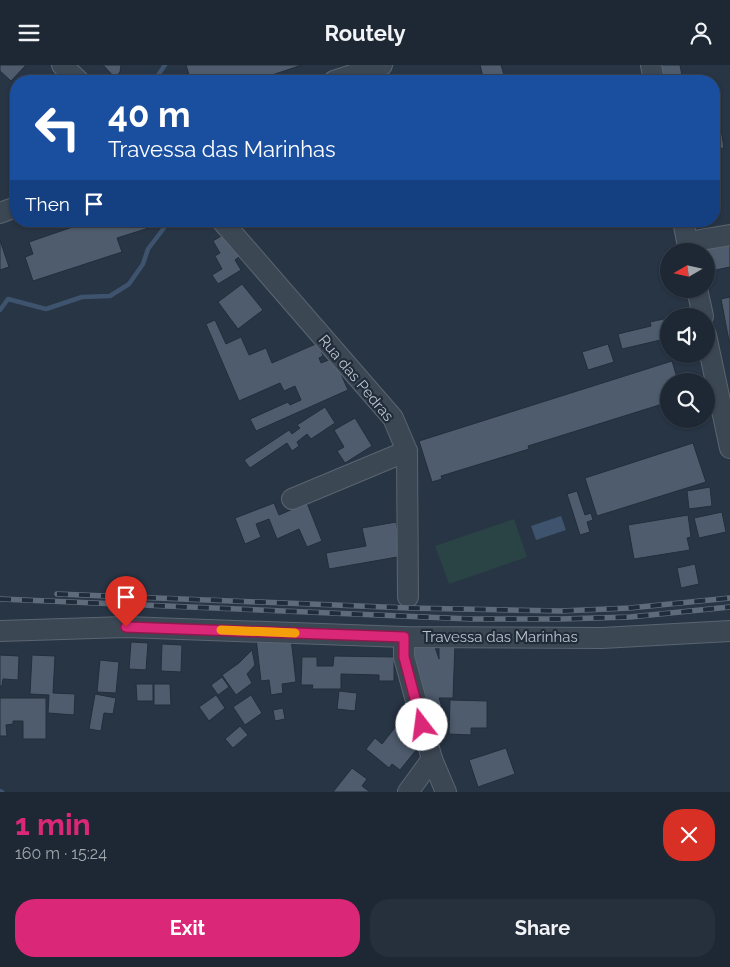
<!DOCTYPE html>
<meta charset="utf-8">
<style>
body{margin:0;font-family:Raleway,sans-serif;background:#26303c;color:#f1f3f6;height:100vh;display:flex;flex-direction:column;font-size:19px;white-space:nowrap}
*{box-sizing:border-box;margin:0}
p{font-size:16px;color:#a1a6ac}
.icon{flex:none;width:28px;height:28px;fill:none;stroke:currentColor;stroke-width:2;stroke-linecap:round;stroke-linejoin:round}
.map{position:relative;height:727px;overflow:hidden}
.sheet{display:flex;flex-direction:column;background:#1e2834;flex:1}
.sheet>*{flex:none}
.top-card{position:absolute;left:10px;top:10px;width:710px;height:152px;border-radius:20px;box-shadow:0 1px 4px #0004,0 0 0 1px #3c444f;background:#1a4fa0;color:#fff;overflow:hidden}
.needle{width:32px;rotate:261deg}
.fabs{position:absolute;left:660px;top:178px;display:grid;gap:10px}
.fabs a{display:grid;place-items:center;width:55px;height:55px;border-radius:50%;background:#1e2834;box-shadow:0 1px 4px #0004,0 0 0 1px #3c444f;font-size:25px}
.pin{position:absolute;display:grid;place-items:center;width:42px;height:42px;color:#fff;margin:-51px -21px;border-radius:50% 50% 50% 0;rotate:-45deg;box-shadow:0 0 5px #0007}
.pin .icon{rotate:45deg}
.me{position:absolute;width:55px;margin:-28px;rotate:345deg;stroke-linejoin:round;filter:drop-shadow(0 0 4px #0008)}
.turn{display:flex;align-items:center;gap:18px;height:105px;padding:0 15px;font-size:22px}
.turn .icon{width:65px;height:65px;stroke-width:2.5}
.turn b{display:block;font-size:35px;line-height:42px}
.then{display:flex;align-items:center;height:48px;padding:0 15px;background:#0003;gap:10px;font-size:19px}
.round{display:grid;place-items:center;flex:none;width:52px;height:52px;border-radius:20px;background:#26303c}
.overview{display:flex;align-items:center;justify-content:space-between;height:85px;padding:0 15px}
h1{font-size:30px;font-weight:700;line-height:38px;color:#db2777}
.button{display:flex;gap:10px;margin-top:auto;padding:10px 15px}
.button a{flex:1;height:58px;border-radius:20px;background:#db2777;color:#fff;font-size:20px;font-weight:700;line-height:58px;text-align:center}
.button a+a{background:#26303c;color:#f1f3f6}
header{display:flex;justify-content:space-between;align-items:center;height:65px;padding:0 15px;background:#1e2834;font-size:22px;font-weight:700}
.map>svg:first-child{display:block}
.green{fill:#2a4345}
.water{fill:#3e536d}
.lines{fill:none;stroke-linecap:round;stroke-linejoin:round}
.stream{stroke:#3e536d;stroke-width:4.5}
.building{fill:#4e5c6d;stroke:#232e3b}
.minor-casing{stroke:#5b6571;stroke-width:22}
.minor{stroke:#3c4754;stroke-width:20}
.rail-casing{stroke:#5e6b7b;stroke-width:5.5}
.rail{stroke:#212c3a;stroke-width:4;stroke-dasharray:11;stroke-linecap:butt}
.route-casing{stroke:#8e194d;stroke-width:12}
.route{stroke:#db2777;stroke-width:9}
.slow{stroke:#f59e0b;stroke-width:9}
.labels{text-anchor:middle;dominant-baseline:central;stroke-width:4.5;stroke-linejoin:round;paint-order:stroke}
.street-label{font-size:15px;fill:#bac2cd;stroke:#212c3a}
</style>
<header><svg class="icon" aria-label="menu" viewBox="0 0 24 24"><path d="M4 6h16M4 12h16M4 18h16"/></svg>Routely<svg class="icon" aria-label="person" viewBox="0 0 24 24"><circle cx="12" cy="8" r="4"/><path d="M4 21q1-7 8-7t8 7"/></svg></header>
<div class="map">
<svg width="730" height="727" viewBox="0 0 730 727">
<rect width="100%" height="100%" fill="#283545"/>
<path class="green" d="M514 454 527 492 449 519 435 481Z"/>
<path class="water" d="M561 451 566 465 536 475 531 461Z"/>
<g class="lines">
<g class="stream">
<path d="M154 16 165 0"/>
<path d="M0 245 8 234 46 244 82 232 110 231 129 219 143 199 148 184 164 163V156"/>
<path d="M0 726 2 727"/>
</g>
</g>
<g class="building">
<path d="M0 0H26L11 16 0 6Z"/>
<path d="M103 0H121L120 7 117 10 120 16H118Z"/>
<path d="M186 0H302L254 16H191Z"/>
<path d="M480 0H501L504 10 495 13 496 16H484Z"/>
<path d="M661 0H680L683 16H663Z"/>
<path d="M714 26H715L724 83 714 84Z"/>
<path d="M90 156H150L152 162 117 173 122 187 33 216 25 192 33 189 29 177Z"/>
<path d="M226 168 240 191 235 195 241 205 218 219 212 210 222 204 215 191 220 188 213 176Z"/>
<path d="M0 175 9 202 0 205Z"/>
<path d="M730 179V202L706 207V186H697V185Z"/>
<path d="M242 219 263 245 238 264 218 237Z"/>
<path d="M730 232V276H729L721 234Z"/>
<path d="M668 253 669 273 622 284 618 269 651 261 650 257Z"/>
<path d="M215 255 226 279 241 272 249 290 266 283 272 298 318 278 323 291 319 293 321 298 334 293 348 325 256 366 250 354 288 337 290 340 301 335 295 321 284 326 280 318 239 336 206 259Z"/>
<path d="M608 279 614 297 588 305 582 287Z"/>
<path d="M672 296 678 316H669V337L528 381 529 384 441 411 442 414 432 417 419 376Z"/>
<path d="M325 342 335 358 311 374 307 369 297 377 299 381 292 386 287 378 250 403 244 395 289 365 292 369 300 363 297 360Z"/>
<path d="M355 353 372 381 345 398 337 386 344 382 334 365Z"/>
<path d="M693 378 706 417 597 451 585 413Z"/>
<path d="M710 422 712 441 689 444 687 426Z"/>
<path d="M577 426 585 450 591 448 593 455 587 457 590 467 580 470 567 429Z"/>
<path d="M274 438 279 450 307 438 322 476 307 482 299 464 277 474 269 454 256 459 261 472 245 479 235 453Z"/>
<path d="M722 447 726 467 699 473 694 453Z"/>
<path d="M688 450 691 472 687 473 690 485 634 494 628 460Z"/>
<path d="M396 457 403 491 329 504 326 488 366 481 362 463Z"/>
<path d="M695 499 699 519 681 523 677 503Z"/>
<path d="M256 573H291L296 617 282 619 283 628 271 630 269 615 261 616Z"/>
<path d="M131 577 148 578 146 605 129 604Z"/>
<path d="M439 578 455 579 453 633H439L449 662 433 667 413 604 414 579H434L439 594Z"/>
<path d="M162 579 182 580 181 607 161 606Z"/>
<path d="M252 585 255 600 247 609 252 618 236 630 222 610 239 598Z"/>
<path d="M0 590 19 591 18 615 3 614 2 621H0Z"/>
<path d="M32 590 55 591 53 628 75 629 74 650 48 648 49 630 30 629Z"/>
<path d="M334 591 394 592V616H379V610L341 609V624H312L313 620H301L302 592H317V601H333Z"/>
<path d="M100 595 119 597 116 628 97 627Z"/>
<path d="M222 612 229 622 218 630 211 620Z"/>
<path d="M136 619H153V636H137Z"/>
<path d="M154 619H170L171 640H154Z"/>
<path d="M339 626 357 628 355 646 337 644Z"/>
<path d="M95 629 116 633 113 649 104 648 101 666 89 664Z"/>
<path d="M216 630 225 643 209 656 199 642Z"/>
<path d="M251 630 262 648 245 660 233 642Z"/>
<path d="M0 633H46V674H23V656H13V659L6 660 7 671H0Z"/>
<path d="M450 635 487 636V663H471V670L449 669Z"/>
<path d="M283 643 285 654 275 656 273 645Z"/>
<path d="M397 660 421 679 400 705 392 699 389 703 366 684 375 673 382 679Z"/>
<path d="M240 661 248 670 233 683 225 674Z"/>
<path d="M506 683 515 709 478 722 469 695Z"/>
<path d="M352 703 367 714 362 721 370 727H333Z"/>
</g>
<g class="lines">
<g class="minor-casing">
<g id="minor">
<path d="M62 0 79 16"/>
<path d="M651 0 654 16"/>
<path d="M334 16 382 0"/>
<path d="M0 148 16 142"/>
<path d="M222 156 393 353 407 386 408 532"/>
<path d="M683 156 689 186"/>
<path d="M688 177 730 170"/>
<path d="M697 224 703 251"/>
<path d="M706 270 730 383"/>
<path d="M292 434 407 386"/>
<path d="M0 566 126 562 404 572 602 573 730 566"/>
<path d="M404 572V592L432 694 446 727"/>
<path d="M408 727 432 694"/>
</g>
</g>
<use href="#minor" class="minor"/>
<g class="rail-casing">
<g id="rail">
<path d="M57 529 409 543 561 546 630 543 730 533"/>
<path d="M0 534 471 554H561L630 552 730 542"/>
</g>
</g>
<use href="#rail" class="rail"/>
</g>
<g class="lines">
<g class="route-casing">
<path id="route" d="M126 562 404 572V592L422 660"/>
</g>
<use href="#route" class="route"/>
<path class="slow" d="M221 565 295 568"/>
</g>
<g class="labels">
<g class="street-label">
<text transform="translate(356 313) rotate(50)">Rua das Pedras</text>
<text x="500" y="572">Travessa das Marinhas</text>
</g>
</g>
</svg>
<div class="fabs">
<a><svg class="needle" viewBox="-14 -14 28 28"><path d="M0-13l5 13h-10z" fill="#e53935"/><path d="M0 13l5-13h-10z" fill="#a1a6ac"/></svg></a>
<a><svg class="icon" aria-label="sound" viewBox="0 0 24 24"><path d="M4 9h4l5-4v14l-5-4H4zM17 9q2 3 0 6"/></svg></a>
<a><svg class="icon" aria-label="search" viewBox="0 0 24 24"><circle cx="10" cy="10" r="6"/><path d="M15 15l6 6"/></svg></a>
</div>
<div class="pin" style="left:126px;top:562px;background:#d93025"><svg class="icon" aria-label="arrive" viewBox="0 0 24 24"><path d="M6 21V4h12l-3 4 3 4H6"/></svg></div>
<svg class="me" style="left:422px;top:660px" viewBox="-20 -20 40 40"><circle r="19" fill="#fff"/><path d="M0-13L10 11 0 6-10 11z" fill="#db2777"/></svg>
<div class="top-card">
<div class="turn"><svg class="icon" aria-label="left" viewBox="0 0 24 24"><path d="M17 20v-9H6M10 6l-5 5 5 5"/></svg><div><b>40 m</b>Travessa das Marinhas</div></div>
<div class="then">Then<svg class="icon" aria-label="arrive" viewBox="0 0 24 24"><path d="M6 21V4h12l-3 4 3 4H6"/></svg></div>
</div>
</div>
<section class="sheet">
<div class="overview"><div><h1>1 min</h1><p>160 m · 15:24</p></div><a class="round" style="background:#d93025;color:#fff"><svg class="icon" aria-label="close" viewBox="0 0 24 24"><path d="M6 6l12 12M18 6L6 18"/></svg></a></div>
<div class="button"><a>Exit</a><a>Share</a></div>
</section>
